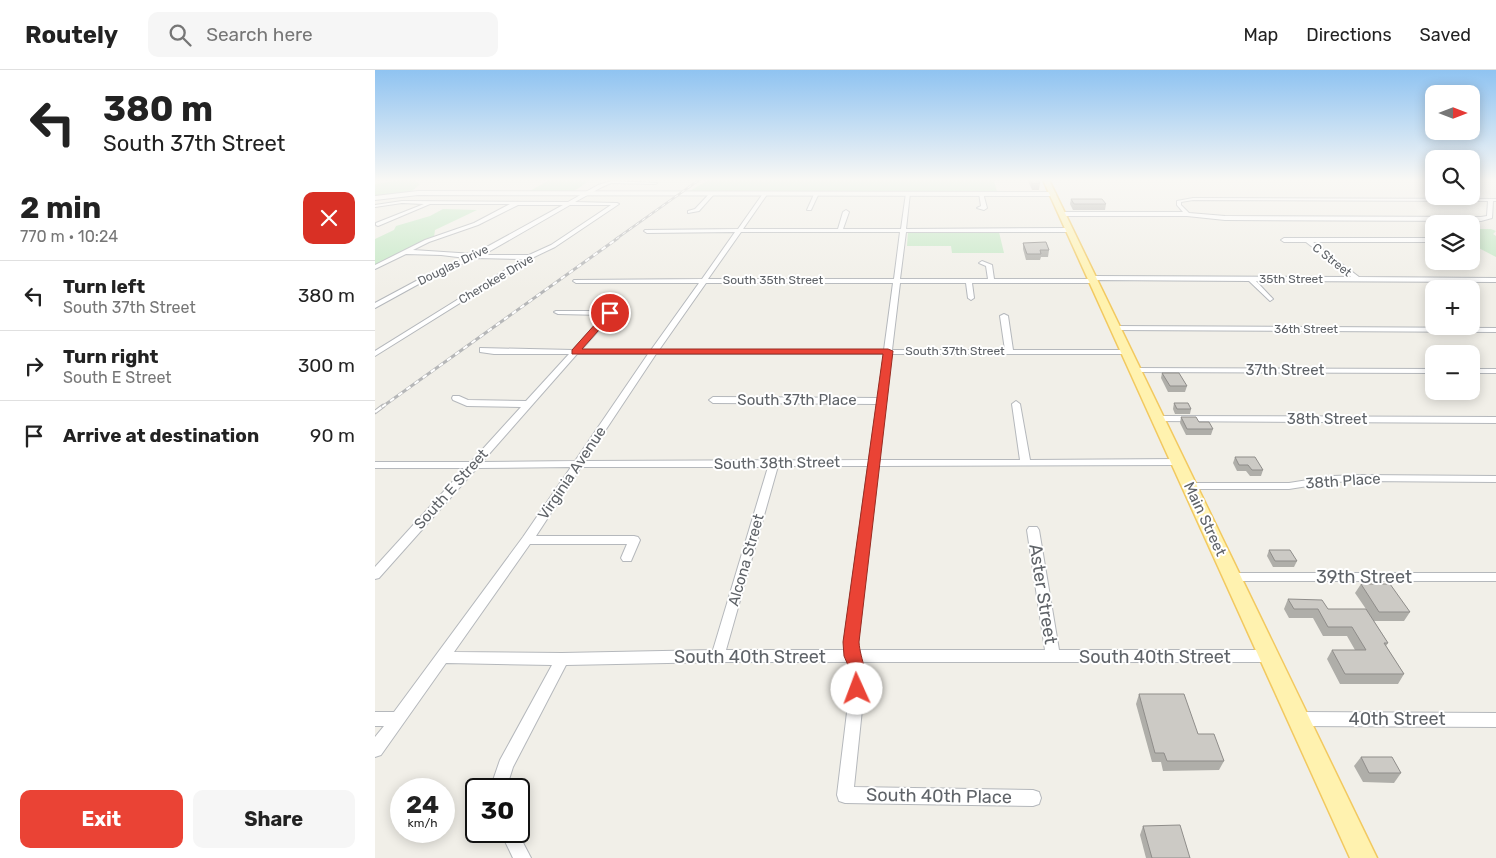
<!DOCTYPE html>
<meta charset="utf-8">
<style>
body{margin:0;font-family:Rubik,sans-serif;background:#f6f6f6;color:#222;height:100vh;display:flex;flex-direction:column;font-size:19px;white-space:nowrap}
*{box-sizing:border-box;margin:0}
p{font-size:16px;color:#767676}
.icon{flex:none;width:28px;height:28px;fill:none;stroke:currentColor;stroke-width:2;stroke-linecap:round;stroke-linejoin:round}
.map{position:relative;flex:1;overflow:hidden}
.sheet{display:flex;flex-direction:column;background:#fff;width:375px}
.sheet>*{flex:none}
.guide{background:#fff;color:#222;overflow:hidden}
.needle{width:32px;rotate:90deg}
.tools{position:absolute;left:1050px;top:15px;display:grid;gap:10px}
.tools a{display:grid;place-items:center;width:55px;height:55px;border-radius:10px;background:#fff;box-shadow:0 2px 12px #0003;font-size:25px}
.speed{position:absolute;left:15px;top:708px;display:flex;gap:10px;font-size:25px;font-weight:700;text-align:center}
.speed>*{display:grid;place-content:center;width:65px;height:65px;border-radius:50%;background:#fff;box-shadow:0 2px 12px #0003;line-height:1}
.speed small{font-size:12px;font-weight:400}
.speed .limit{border:2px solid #111;border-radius:8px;background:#fff;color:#111}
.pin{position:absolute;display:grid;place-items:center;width:42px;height:42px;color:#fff;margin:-21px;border:2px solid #fff;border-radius:50%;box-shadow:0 1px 5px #0007}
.me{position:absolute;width:55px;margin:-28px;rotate:358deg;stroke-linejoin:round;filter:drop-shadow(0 0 4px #0008)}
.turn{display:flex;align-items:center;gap:18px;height:105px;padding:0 20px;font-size:22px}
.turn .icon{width:65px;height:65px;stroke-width:2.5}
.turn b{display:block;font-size:35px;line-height:42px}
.round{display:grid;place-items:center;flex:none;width:52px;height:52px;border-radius:10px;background:#f6f6f6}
.headline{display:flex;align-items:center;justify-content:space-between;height:85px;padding:0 20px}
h1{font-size:30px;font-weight:700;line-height:38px}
.button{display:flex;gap:10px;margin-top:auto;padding:10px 20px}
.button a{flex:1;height:58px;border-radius:10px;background:#ea4335;color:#fff;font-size:20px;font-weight:700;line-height:58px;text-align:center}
.button a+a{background:#f6f6f6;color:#222}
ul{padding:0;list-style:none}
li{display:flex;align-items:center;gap:15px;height:70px;padding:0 20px;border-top:1px solid #e0e0e0}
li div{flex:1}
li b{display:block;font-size:19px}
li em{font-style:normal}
header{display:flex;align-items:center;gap:30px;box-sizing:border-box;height:70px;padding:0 25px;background:#fff;border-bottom:1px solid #e0e0e0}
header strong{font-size:24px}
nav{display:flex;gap:28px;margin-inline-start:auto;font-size:18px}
.search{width:350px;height:45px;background:#f6f6f6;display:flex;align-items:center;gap:12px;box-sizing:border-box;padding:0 18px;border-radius:10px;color:#767676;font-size:19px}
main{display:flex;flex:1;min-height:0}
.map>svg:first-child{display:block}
.green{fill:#c5e8c5}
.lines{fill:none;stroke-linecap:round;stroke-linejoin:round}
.street-casing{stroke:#b5b8bc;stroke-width:2}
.secondary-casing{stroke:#b6babf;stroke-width:2}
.primary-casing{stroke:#f2c960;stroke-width:3}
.street{fill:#fff;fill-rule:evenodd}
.secondary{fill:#fff;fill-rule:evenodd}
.primary{fill:#fff2af;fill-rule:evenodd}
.rail-far2-casing{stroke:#b6b7b8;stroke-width:2.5}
.rail-far1-casing{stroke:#b6b7b8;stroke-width:3}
.rail-casing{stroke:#b6b7b8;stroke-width:4.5}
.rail-far2{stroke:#fff;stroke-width:1;stroke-dasharray:4;stroke-linecap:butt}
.rail-far1{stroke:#fff;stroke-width:2;stroke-dasharray:5;stroke-linecap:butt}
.rail{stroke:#fff;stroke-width:2.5;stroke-dasharray:8;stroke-linecap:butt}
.wall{fill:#afaea9}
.building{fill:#cccac5;stroke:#8f8d8a}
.route{fill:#ea4335;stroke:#982c22}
.labels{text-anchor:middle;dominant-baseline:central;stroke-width:4;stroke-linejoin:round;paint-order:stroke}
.far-street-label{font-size:12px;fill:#5f6368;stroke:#fff}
.street-label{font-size:15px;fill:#5f6368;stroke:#fff}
.near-street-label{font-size:18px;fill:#5f6368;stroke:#fff}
</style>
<header>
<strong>Routely</strong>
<div class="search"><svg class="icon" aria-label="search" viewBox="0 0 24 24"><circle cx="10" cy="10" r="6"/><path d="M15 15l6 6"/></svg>Search here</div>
<nav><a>Map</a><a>Directions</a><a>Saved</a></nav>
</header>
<main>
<section class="sheet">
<div class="guide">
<div class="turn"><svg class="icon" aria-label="left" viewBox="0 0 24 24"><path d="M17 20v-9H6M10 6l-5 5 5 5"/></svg><div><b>380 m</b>South 37th Street</div></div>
</div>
<div class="headline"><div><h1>2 min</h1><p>770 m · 10:24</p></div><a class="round" style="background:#d93025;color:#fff"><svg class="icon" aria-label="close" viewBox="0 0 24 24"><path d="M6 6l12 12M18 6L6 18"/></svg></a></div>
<ul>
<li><svg class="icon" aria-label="left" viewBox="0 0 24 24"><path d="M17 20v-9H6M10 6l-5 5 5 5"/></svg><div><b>Turn left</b><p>South 37th Street</p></div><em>380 m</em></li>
<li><svg class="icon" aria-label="right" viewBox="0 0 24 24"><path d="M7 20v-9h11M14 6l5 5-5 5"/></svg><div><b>Turn right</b><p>South E Street</p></div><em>300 m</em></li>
<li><svg class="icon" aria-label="arrive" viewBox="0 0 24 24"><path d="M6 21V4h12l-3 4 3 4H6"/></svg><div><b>Arrive at destination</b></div><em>90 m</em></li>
</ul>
<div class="button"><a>Exit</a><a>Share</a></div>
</section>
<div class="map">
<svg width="1121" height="788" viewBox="0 0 1121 788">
<rect width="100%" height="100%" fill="#f1efe8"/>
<g class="green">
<path d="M24 110H40L45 114 36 122 0 127V114Z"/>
<path d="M174 110H216L199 121H155Z"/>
<path d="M333 110H619L622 122 315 121Z"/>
<path d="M68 139 102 140 60 160 59 167 0 195V169L19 160 21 156 55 146Z"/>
<path d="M1096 159H1116L1121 161 1118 164 1121 166V187L1096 174Z"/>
<path d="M533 162H624L629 183H577L576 176H532Z"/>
</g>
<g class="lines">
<g class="street-casing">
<g id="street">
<path d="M236 111 282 113 280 114 236 113 227 117 200 132 242 133 244 134 180 177 157 188 0 286V281L148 189 101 188 60 205 0 238V233L56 203 91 188 66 185 31 184 0 199V195L50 170 99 153 135 134H55L3 156 1 155V153L49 134 27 133 0 137V135L27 131 193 132 223 115ZM143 135H188L99 184 38 180 54 172 103 155ZM195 135H236L176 175 154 185H108Z"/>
<path d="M336 122 340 123 324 141 313 143V141L320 139Z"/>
<path d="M389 122 393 123 368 159H463L468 142 471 140 474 142 468 159H526L531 123 533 122 535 123 531 159 695 158 698 160 695 162H531L525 209H613L611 196 604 193 607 191 617 195 619 209H716V207L718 206 976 207 931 172H909L906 170 909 168H1059V172H938L984 207 1121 208V212L881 211 898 229 895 231 874 211 721 210V212L719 213H597L599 228 596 230 593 228 591 213H525L517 280H630L625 246 629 244 633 246 638 280H752L756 282 752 284H516L504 390H645L637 334 641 331 645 334 655 390 804 389 809 392 804 395 503 396 483 572V580H670L652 460 654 457H662L664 460 684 580H895L900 582 902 586 900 590 895 592H487L491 601 479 717 658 720 664 722 666 728 664 734 658 736 470 733 464 731 462 725 477 601 473 592H343L191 595 138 697 131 719H115L125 690 177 595 71 593 6 685 0 687V667L9 656H0V642H19L148 467 196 397 102 398 4 508 0 509V497L90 398H0V392H96L146 337 92 336 78 330 77 328 78 326H84L93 330 151 331 194 284H119L105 282V278L198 280 229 245 183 244 179 242 181 241H235L239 243 206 280H276L324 213H201L198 211 199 210 327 209 360 162 272 163 269 161 270 160 363 159ZM366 162H525L519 209H333ZM331 213H518L509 280H284ZM202 284H273L200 391 107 392ZM281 284H509L503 328 338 327 334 330 338 333 502 334 494 390 210 391ZM403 396H493L469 572 470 580H351ZM206 397H393L338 580 187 583 79 582 155 474H252L246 488 248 491H256L265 470 263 467 259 466H161Z"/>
<path d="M440 122 444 123 436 140H432Z"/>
<path d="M606 122 608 123 612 138 609 140 602 138 606 136 604 123Z"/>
<path d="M818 128 1121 129V131H1118L1117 148 1106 151 850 150 812 146H687L684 144 687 142H808L802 135V131ZM818 130 1113 131 1112 146 1106 147 850 146 814 143 806 135V132Z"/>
<path d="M738 256 1121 258V262L741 260 737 258Z"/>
<path d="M758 298 1059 299V303L761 302H758Z"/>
<rect x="1096" y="299" width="25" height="4"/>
<path d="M784 346 1121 347V353L781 351 779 349 781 347Z"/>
<path d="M985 405 1121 406V412L985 411 958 412 914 419H815L810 416 815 413H914L958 406Z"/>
<path d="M857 503H1121V511H857L853 510 851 507 853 504Z"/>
<path d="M924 642 1121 643V657L924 656 919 654 917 649 919 644Z"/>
<path d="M125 761H142L156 788H138Z"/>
</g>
</g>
<g class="secondary-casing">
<path id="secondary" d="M43 121 678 122 681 124 678 126 43 125 0 130V126Z"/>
</g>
<g class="primary-casing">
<path id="primary" d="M668 110H674L1002 788H975Z"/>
</g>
<use href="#street" class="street"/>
<use href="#secondary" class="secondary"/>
<use href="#primary" class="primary"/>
<g class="rail-far2-casing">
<path id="rail-far2" d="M241 169 324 110"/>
</g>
<g class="rail-far1-casing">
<path id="rail-far1" d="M7 337 243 168"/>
</g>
<g class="rail-casing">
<path id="rail" d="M0 342 8 336"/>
</g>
<use href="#rail-far2" class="rail-far2"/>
<use href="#rail-far1" class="rail-far1"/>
<use href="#rail" class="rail"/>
</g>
<g class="wall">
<path d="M653 110H663L665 113 664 120H657Z"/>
<path d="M696 129 731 134 730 140H698L695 134Z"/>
<path d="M648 173 674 180 673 187H666L665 190H651L648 179Z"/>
<path d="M787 303 812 316 810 322H793L786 308Z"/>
<path d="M799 333 816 339 815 344H800L798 339Z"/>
<path d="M806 347 824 352 838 359 836 365H811L805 353Z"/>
<path d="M860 387 888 400 886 406H875L871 401H862L858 393Z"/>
<path d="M894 480 922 491 919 497H898L892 486Z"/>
<path d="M986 514 1035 542 1029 551H999L1013 573 1011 576 1029 604 1023 614H965L952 589 957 580H980L972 566H948L938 548H914L909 539 913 529 953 539H991L980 523Z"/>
<path d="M764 624 823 664 849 691 844 700 788 701 786 692H777L761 634Z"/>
<path d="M986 687 1026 703 1019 713 988 712 979 696Z"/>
<path d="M768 756 815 788H771L765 765Z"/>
</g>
<g class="building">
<path d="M656 110H663L665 113H657Z"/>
<path d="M696 129H727L731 134H699Z"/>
<path d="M671 172 674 180H665L666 184H652L648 173Z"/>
<path d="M787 303H804L812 316H795Z"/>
<path d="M799 333H813L816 339H802Z"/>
<path d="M806 347H821L824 352H834L838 359H812Z"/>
<path d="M860 387H880L888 400H877L873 395H864Z"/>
<path d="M894 480H915L922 491H900Z"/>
<path d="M986 514H1015L1035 542H1004Z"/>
<path d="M913 529 947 530 953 539H991L1013 573H1009L1029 604H970L957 580H991L977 557H953L943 539H919Z"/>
<path d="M764 624H809L823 664H839L849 691H792L789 683H780Z"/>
<path d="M986 687H1017L1026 703H994Z"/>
<path d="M805 755 815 788H777L768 756Z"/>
</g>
<linearGradient id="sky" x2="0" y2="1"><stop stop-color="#8fc3f1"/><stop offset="0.5" stop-color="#f9f8f5"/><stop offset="1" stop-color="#f9f8f5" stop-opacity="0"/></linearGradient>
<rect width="1121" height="220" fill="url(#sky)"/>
<path class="route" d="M235 240 238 241V244L207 279H513L518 281 484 572C485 590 496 606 488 624L482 626 476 624 474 619 476 602 469 586 468 572 508 284H197V280L232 241Z"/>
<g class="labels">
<g class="far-street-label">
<text transform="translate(957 190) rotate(38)">C Street</text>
<text transform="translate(78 195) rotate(-26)">Douglas Drive</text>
<text transform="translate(121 209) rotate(-31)">Cherokee Drive</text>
<text x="916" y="209">35th Street</text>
<text x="398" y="210">South 35th Street</text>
<text x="931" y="259">36th Street</text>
<text x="580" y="281">South 37th Street</text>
</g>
<g class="street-label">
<text x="910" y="300">37th Street</text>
<text x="422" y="330">South 37th Place</text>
<text x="952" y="349">38th Street</text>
<text transform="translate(402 393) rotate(-1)">South 38th Street</text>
<text transform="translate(197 403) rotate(-56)">Virginia Avenue</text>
<text transform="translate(968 411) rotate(-4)">38th Place</text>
<text transform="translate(76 419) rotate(-48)">South E Street</text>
<text transform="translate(830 449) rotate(65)">Main Street</text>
<text transform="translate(371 490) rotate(-74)">Alcona Street</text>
</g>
<g class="near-street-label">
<text x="989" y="507">39th Street</text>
<text transform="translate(668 524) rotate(81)">Aster Street</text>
<text x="375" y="587">South 40th Street</text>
<text x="780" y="587">South 40th Street</text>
<text x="1022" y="649">40th Street</text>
<text transform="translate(564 726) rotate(1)">South 40th Place</text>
</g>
</g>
</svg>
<div class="tools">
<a><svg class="needle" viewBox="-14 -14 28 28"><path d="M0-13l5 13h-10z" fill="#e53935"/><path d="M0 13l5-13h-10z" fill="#767676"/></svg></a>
<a><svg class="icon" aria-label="search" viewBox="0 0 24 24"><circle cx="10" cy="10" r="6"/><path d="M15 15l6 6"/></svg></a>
<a><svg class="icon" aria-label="layers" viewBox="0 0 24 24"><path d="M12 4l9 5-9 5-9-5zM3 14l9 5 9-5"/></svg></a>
<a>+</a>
<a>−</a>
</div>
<div class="speed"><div>24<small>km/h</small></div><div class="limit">30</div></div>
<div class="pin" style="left:235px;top:243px;background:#d93025"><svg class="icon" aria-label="arrive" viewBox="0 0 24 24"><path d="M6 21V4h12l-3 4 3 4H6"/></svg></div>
<svg class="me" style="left:482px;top:619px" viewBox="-20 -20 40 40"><circle r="19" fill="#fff"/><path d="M0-13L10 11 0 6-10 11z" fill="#ea4335"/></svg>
</div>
</main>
